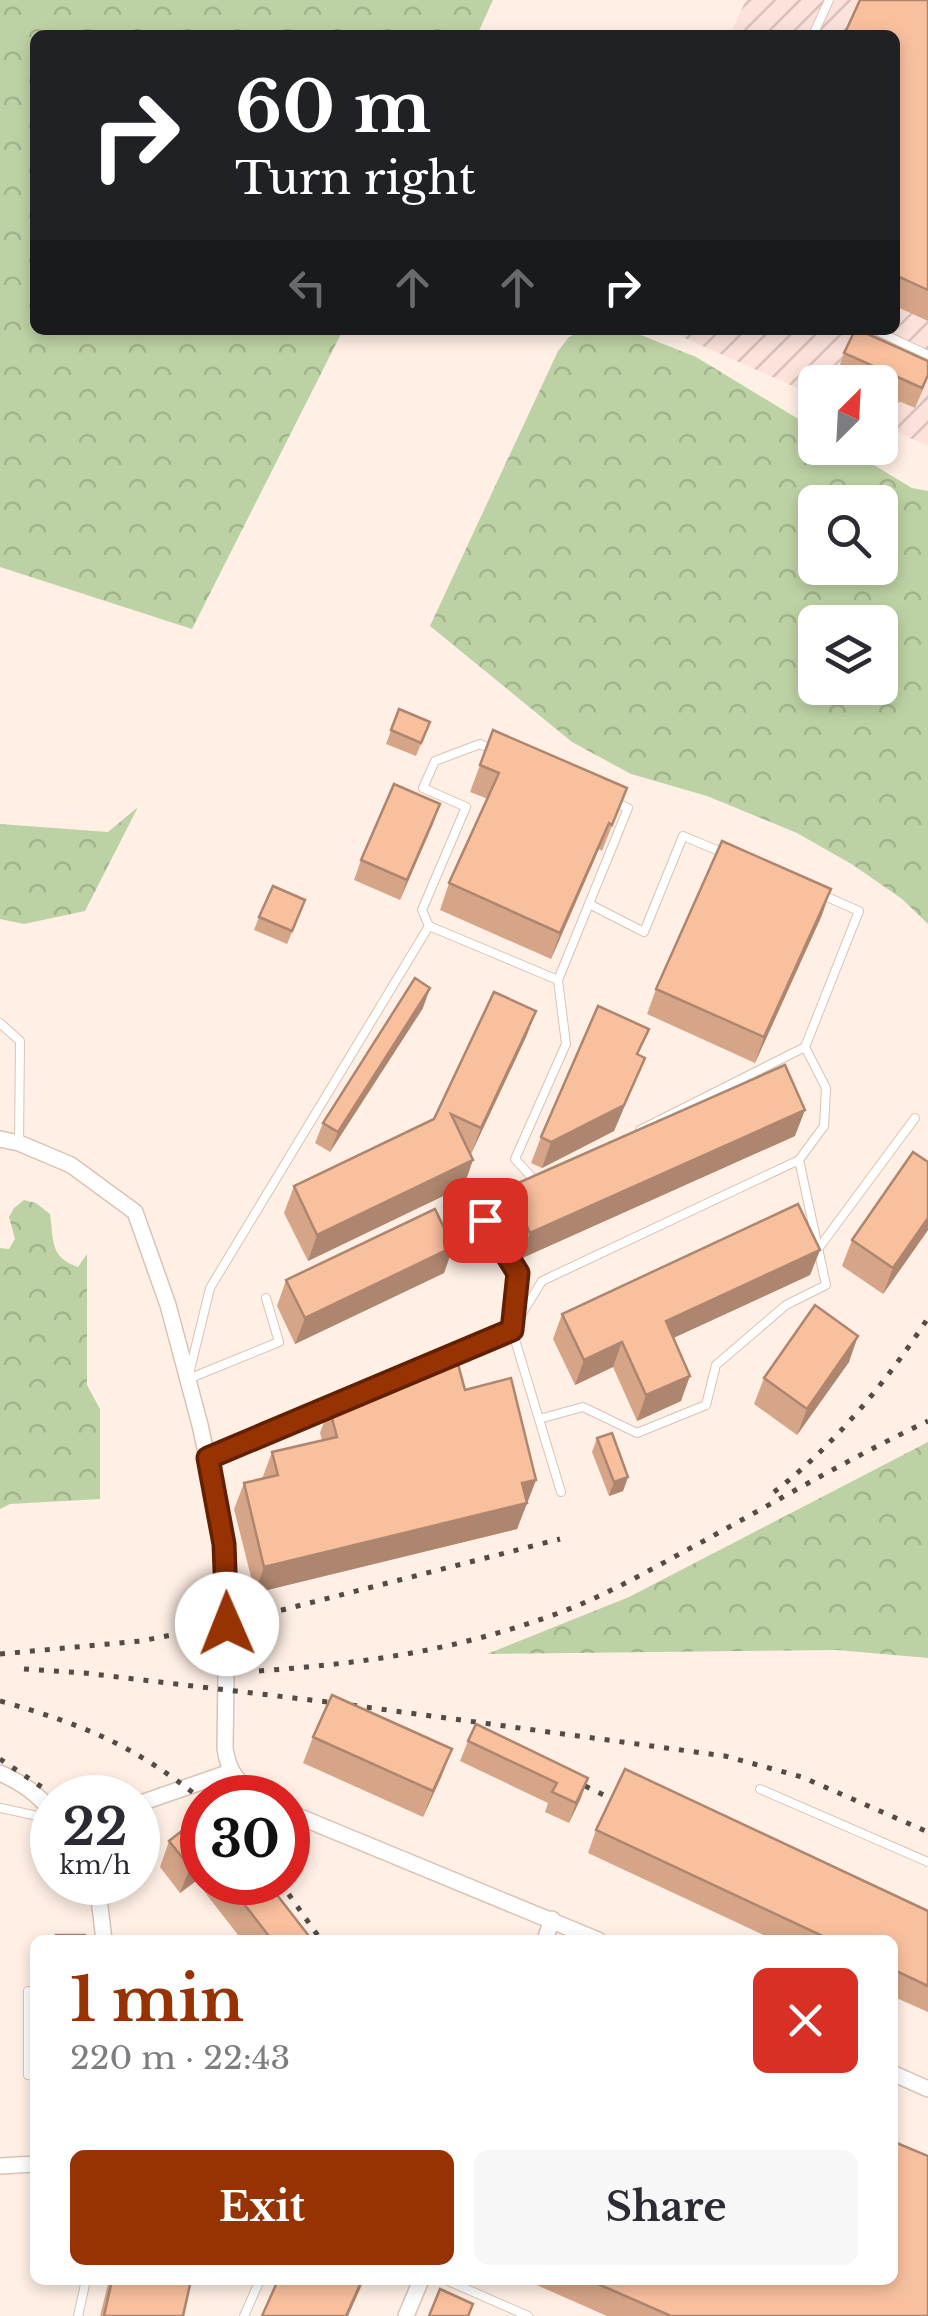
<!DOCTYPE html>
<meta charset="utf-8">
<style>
body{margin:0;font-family:"Libre Baskerville",serif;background:#f7f7f7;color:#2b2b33;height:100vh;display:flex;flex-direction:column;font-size:38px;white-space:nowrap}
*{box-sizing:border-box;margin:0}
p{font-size:32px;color:#7c7c81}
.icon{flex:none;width:55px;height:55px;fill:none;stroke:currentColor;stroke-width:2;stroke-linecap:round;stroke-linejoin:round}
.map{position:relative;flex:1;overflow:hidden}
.panel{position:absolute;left:30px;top:1935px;width:868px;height:350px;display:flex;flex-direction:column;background:#fff;border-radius:15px;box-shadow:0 5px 15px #0003}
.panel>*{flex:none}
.guide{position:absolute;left:30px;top:30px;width:870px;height:305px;border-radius:15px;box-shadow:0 5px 15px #0003;background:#202124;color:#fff;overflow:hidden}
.needle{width:65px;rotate:24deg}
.tools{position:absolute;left:798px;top:365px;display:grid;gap:20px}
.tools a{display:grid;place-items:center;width:100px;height:100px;border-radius:15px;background:#fff;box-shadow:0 5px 15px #0003;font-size:50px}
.speed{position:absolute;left:30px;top:1775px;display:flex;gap:20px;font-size:50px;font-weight:700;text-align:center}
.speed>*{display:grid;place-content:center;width:130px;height:130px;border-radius:50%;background:#fff;box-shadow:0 5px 15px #0003;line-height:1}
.speed small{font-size:25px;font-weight:400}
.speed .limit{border:15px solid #d22;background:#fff;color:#111}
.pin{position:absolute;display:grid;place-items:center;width:85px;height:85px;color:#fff;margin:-42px;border-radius:20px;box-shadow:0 5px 15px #0006}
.me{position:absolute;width:110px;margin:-55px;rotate:359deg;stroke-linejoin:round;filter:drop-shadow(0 0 8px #0008)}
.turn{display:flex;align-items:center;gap:35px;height:210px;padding:0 40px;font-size:45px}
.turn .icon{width:130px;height:130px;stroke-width:2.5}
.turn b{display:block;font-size:70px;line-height:85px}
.lanes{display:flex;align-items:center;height:95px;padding:0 40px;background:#0003;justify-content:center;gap:50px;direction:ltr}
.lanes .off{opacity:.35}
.round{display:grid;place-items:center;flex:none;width:105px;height:105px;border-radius:15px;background:#f7f7f7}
.overview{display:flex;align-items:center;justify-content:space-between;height:170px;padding:0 40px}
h1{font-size:60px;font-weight:800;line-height:75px;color:#973202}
.button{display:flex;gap:20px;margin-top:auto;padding:20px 40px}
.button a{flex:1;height:115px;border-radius:15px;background:#973202;color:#fff;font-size:40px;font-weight:800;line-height:115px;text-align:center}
.button a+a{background:#f7f7f7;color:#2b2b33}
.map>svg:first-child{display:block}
.industrial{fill:url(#industrial-furrows)}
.forest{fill:url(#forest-crowns);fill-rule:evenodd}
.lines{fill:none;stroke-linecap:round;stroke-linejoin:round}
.lane-casing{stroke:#dbc2b2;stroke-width:10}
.street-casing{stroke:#dbc2b2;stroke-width:18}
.lane{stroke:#fff;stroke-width:8}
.street{stroke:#fff;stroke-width:15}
.rail{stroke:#554a44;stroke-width:5;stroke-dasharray:5 10;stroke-linecap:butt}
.wall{fill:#d6a588}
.shaded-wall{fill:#ae866f}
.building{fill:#f9c09e;stroke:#ae866f;stroke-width:2.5}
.route-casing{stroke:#622001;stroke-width:25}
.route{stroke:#973202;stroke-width:18}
</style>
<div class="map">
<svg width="928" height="2316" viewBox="0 0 928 2316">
<defs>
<pattern id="industrial-furrows" width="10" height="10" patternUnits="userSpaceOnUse" patternTransform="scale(2.5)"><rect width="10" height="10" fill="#fce2db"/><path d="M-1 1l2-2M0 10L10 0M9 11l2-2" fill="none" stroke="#d8c1bb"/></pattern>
<pattern id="forest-crowns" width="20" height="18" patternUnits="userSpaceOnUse" patternTransform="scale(2.5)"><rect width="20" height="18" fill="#bdd2a4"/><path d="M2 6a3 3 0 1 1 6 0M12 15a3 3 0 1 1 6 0" fill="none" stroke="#a2b48c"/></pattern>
</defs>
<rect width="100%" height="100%" fill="#ffefe5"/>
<path class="industrial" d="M746 0H928V446L880 425V382H815V396L667 330H895V35H730Z"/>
<g class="forest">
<path d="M0 0H493L477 35H35V330H343L192 629 0 567Z"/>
<path d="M583 330H628L696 357 815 429V448H846L912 488 928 491V924L902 899 853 865 797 833 707 796 631 774 572 742 430 626 558 351 569 337ZM815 502H880V568H815ZM815 622H880V688H815Z"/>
<path d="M138 807 85 911 24 924 0 919V824L108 832Z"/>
<path d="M24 1200 36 1203 50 1214C54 1240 49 1257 78 1267L87 1254V1385L100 1409V1499L10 1504 0 1509V1248L9 1249 15 1239 9 1217 14 1208Z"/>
<path d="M928 1442V1658L837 1650 487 1654 629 1597Z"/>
</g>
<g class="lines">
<g class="lane-casing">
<g id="lane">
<path d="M813 35 829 0"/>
<path d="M875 330 928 355"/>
<path d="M589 904 628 808 612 801"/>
<path d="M429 926 422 910 466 807 423 788 435 761 480 744 493 750"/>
<path d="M0 1023 20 1041 19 1143"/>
<path d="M640 1130 805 1047"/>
<path d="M799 1160 824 1126 826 1088 805 1047 859 911 820 894"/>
<path d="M538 1181 536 1182 515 1159 566 1044 558 980 589 904 644 932 683 836 724 853"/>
<path d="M485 1220 518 1273 512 1330 561 1492"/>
<path d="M818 1249 915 1118"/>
<path d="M190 1370 210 1288 429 926 558 980"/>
<path d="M188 1379 279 1342 266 1298"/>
<path d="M208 1458 512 1330 542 1281 799 1160 826 1285 786 1305 716 1365 706 1405 637 1433 583 1407 539 1419"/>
<path d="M760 1789 928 1862"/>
<path d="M0 1808 52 1819"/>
<path d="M28 1991V2075L35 2076"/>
<path d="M446 2280 528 2316"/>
<path d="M78 2316 86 2280"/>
<path d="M244 2316 260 2280"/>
</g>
</g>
<g class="street-casing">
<g id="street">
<path d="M0 1139 19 1143 71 1165 135 1212 168 1305 200 1425 219 1512 224 1544 227 1603 225 1748C228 1773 239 1784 260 1798"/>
<path d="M0 1773C22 1783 37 1793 52 1812"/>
<path d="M138 1804 230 1772"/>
<path d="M288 1812 598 1940"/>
<path d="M97 1882 104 1940"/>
<path d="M545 1940 552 1919"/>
<path d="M892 2073 928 2089"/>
<path d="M0 2166 35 2164"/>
<path d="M406 2316 421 2280"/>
</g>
</g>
<use href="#lane" class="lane"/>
<use href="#street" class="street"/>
<g class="rail">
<path d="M774 1492C833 1447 888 1380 928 1318"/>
<path d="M0 1654 141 1641 227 1624 560 1539"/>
<path d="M24 1669 84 1673 336 1703 725 1756 802 1777 928 1832"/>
<path d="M259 1671C366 1663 454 1651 556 1614 606 1596 653 1568 700 1543 775 1502 850 1458 928 1421"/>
<path d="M0 1701C82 1724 136 1746 202 1800"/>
<path d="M0 1759 46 1790"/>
<path d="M558 1773 635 1810"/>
<path d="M280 1882 321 1940"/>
</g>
</g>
<g class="wall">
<path d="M928 0V321L895 306V35Z"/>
<path d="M844 353 928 378 915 408 880 393V382H857L837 373Z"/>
<path d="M399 709 430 722 416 756 386 744Z"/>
<path d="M493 730 627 788 602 851 599 849 551 959 440 910 449 883 488 799 470 792Z"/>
<path d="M440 804 400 900 354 880 361 860Z"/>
<path d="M300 914 287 944 254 930 259 917Z"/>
<path d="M822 915 755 1063 647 1014 656 989Z"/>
<path d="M423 1008 330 1152 315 1143 323 1123Z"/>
<path d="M536 1011 526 1037 471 1154 464 1186 308 1261 284 1213 294 1186 434 1119Z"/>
<path d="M639 1055 645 1058 614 1131 542 1168 531 1163 541 1137Z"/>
<path d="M795 1136 520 1259 500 1214 509 1187Z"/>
<path d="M928 1230 883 1294 842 1266 852 1240Z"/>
<path d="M453 1247 444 1273 295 1344 277 1306 286 1280Z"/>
<path d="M820 1250 810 1275 673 1338 681 1401 637 1421 613 1367 575 1385 553 1339 562 1314Z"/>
<path d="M849 1362 797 1435 754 1404 764 1378Z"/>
<path d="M389 1381 465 1390 536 1480 517 1529 255 1593 234 1509 244 1483 262 1479 272 1452 322 1440 320 1433 329 1407 385 1393Z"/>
<path d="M597 1438 628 1477 623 1491 609 1496 592 1452Z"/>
<path d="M313 1737 442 1775 423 1817 303 1763Z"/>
<path d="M468 1741 588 1778 569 1823 545 1812 548 1803 460 1761Z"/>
<path d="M202 1815V1882H267L312 1940H242L196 1881 180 1893 160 1867 169 1841Z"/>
<path d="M596 1830 928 1911V2012L892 1996V1940H774L588 1853Z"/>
<path d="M109 2280H191L183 2316H100Z"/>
<path d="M533 2280H892L928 2316H607L532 2283Z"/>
</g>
<g class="shaded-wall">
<path d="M440 804 433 824 400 900 407 880Z"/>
<path d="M609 823 599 849 551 959 560 933Z"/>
<path d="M831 889 822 915 755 1063 764 1037Z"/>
<path d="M430 988 423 1008 330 1152 338 1132Z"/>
<path d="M536 1011 526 1037 471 1154 481 1128Z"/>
<path d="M645 1058 614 1131 542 1168 551 1142Z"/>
<path d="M805 1110 795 1136 520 1259 530 1233Z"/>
<path d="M473 1160 464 1186 308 1261 317 1235Z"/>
<path d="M928 1218V1230L883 1294 893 1268Z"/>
<path d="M453 1247 444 1273 295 1344 305 1318Z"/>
<path d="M820 1250 810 1275 656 1346 666 1321Z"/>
<path d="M858 1336 849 1362 797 1435 807 1409Z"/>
<path d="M622 1342 613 1367 575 1385 584 1360Z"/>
<path d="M690 1376 681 1401 637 1421 646 1395Z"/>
<path d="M628 1477 623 1491 609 1496 614 1482Z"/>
<path d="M536 1480 517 1529 255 1593 264 1567Z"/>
<path d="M452 1749 442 1775 423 1817 433 1791Z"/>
<path d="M588 1778 581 1798 569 1823 576 1803Z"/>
<path d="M202 1857V1863L196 1881 180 1893 190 1867Z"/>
<path d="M362 2280H364L348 2316H346Z"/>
</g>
<g class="building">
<path d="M860 0H928V290L895 275V35H844Z"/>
<path d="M855 330H859L928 361V375L922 388 844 353Z"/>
<path d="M399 709 430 722 421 743 391 730Z"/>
<path d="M493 730 627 788 612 825 609 823 560 933 449 883 499 773 480 765Z"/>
<path d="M394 784 440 804 407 880 361 860Z"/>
<path d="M722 841 831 889 764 1037 656 989Z"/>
<path d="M273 886 305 900 292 931 259 917Z"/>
<path d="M415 978 430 988 338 1132 323 1123Z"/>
<path d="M494 992 536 1011 481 1128 451 1114 473 1160 317 1235 294 1186 434 1119Z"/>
<path d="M598 1006 649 1029 637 1054 645 1058 624 1105 551 1142 541 1137Z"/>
<path d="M785 1065 805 1110 530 1233 509 1187Z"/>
<path d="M913 1152 928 1162V1218L893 1268 852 1240Z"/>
<path d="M798 1204 820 1250 666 1321 690 1376 646 1395 622 1342 584 1360 562 1314Z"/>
<path d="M435 1209 453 1247 305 1318 286 1280Z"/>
<path d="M815 1305 858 1336 807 1409 764 1378Z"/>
<path d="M458 1364 465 1390 511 1378 536 1480 522 1483 527 1503 264 1567 244 1483 278 1475 272 1452 337 1437 329 1407 392 1392 389 1381Z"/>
<path d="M612 1433 628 1477 614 1482 597 1438Z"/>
<path d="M332 1695 452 1749 433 1791 313 1737Z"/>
<path d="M476 1724 588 1778 576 1803 552 1792 557 1783 468 1741Z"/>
<path d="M625 1769 928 1911V1986L892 1969V1940H831L596 1830Z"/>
<path d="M202 1815V1857L190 1867 169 1841Z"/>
<path d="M227 1882H267L312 1940H272Z"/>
<rect x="56" y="1935" width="29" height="5"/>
<path d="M892 2141 928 2156V2316H671L589 2280H892Z"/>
<path d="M112 2280H191L183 2316H104Z"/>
<path d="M278 2280H362L346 2316H262Z"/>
<path d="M440 2289 473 2304 468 2316H429Z"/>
</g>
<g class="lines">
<g class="route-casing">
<path id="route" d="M227 1624 224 1544 208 1458 512 1330 518 1273 485 1220"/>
</g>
<use href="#route" class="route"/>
</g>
</svg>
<div class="tools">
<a><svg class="needle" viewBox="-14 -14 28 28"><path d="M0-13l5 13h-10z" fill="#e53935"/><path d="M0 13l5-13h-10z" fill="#7c7c81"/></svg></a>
<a><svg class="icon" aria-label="search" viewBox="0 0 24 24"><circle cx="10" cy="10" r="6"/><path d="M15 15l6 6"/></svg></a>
<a><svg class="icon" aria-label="layers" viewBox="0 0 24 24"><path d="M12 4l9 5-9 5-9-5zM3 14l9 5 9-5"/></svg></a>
</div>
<div class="speed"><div>22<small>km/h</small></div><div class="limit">30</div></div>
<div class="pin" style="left:485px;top:1220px;background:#d93025"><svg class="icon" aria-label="arrive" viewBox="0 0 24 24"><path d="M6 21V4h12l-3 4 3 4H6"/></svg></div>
<svg class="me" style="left:227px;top:1624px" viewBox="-20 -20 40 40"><circle r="19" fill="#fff"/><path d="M0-13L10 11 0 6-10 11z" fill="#973202"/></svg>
<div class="guide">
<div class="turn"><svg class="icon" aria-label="right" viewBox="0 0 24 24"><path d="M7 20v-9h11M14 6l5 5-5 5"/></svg><div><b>60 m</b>Turn right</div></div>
<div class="lanes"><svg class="icon off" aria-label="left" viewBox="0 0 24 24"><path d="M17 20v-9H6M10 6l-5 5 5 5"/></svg><svg class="icon off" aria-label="ahead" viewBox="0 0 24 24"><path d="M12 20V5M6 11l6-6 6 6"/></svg><svg class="icon off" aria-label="ahead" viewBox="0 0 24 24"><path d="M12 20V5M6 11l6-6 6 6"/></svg><svg class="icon" aria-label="right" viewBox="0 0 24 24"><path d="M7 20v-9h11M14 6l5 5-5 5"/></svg></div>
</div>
<section class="panel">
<div class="overview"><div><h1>1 min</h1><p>220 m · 22:43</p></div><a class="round" style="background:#d93025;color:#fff"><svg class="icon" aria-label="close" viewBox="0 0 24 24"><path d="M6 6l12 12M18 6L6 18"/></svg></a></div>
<div class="button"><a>Exit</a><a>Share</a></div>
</section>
</div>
